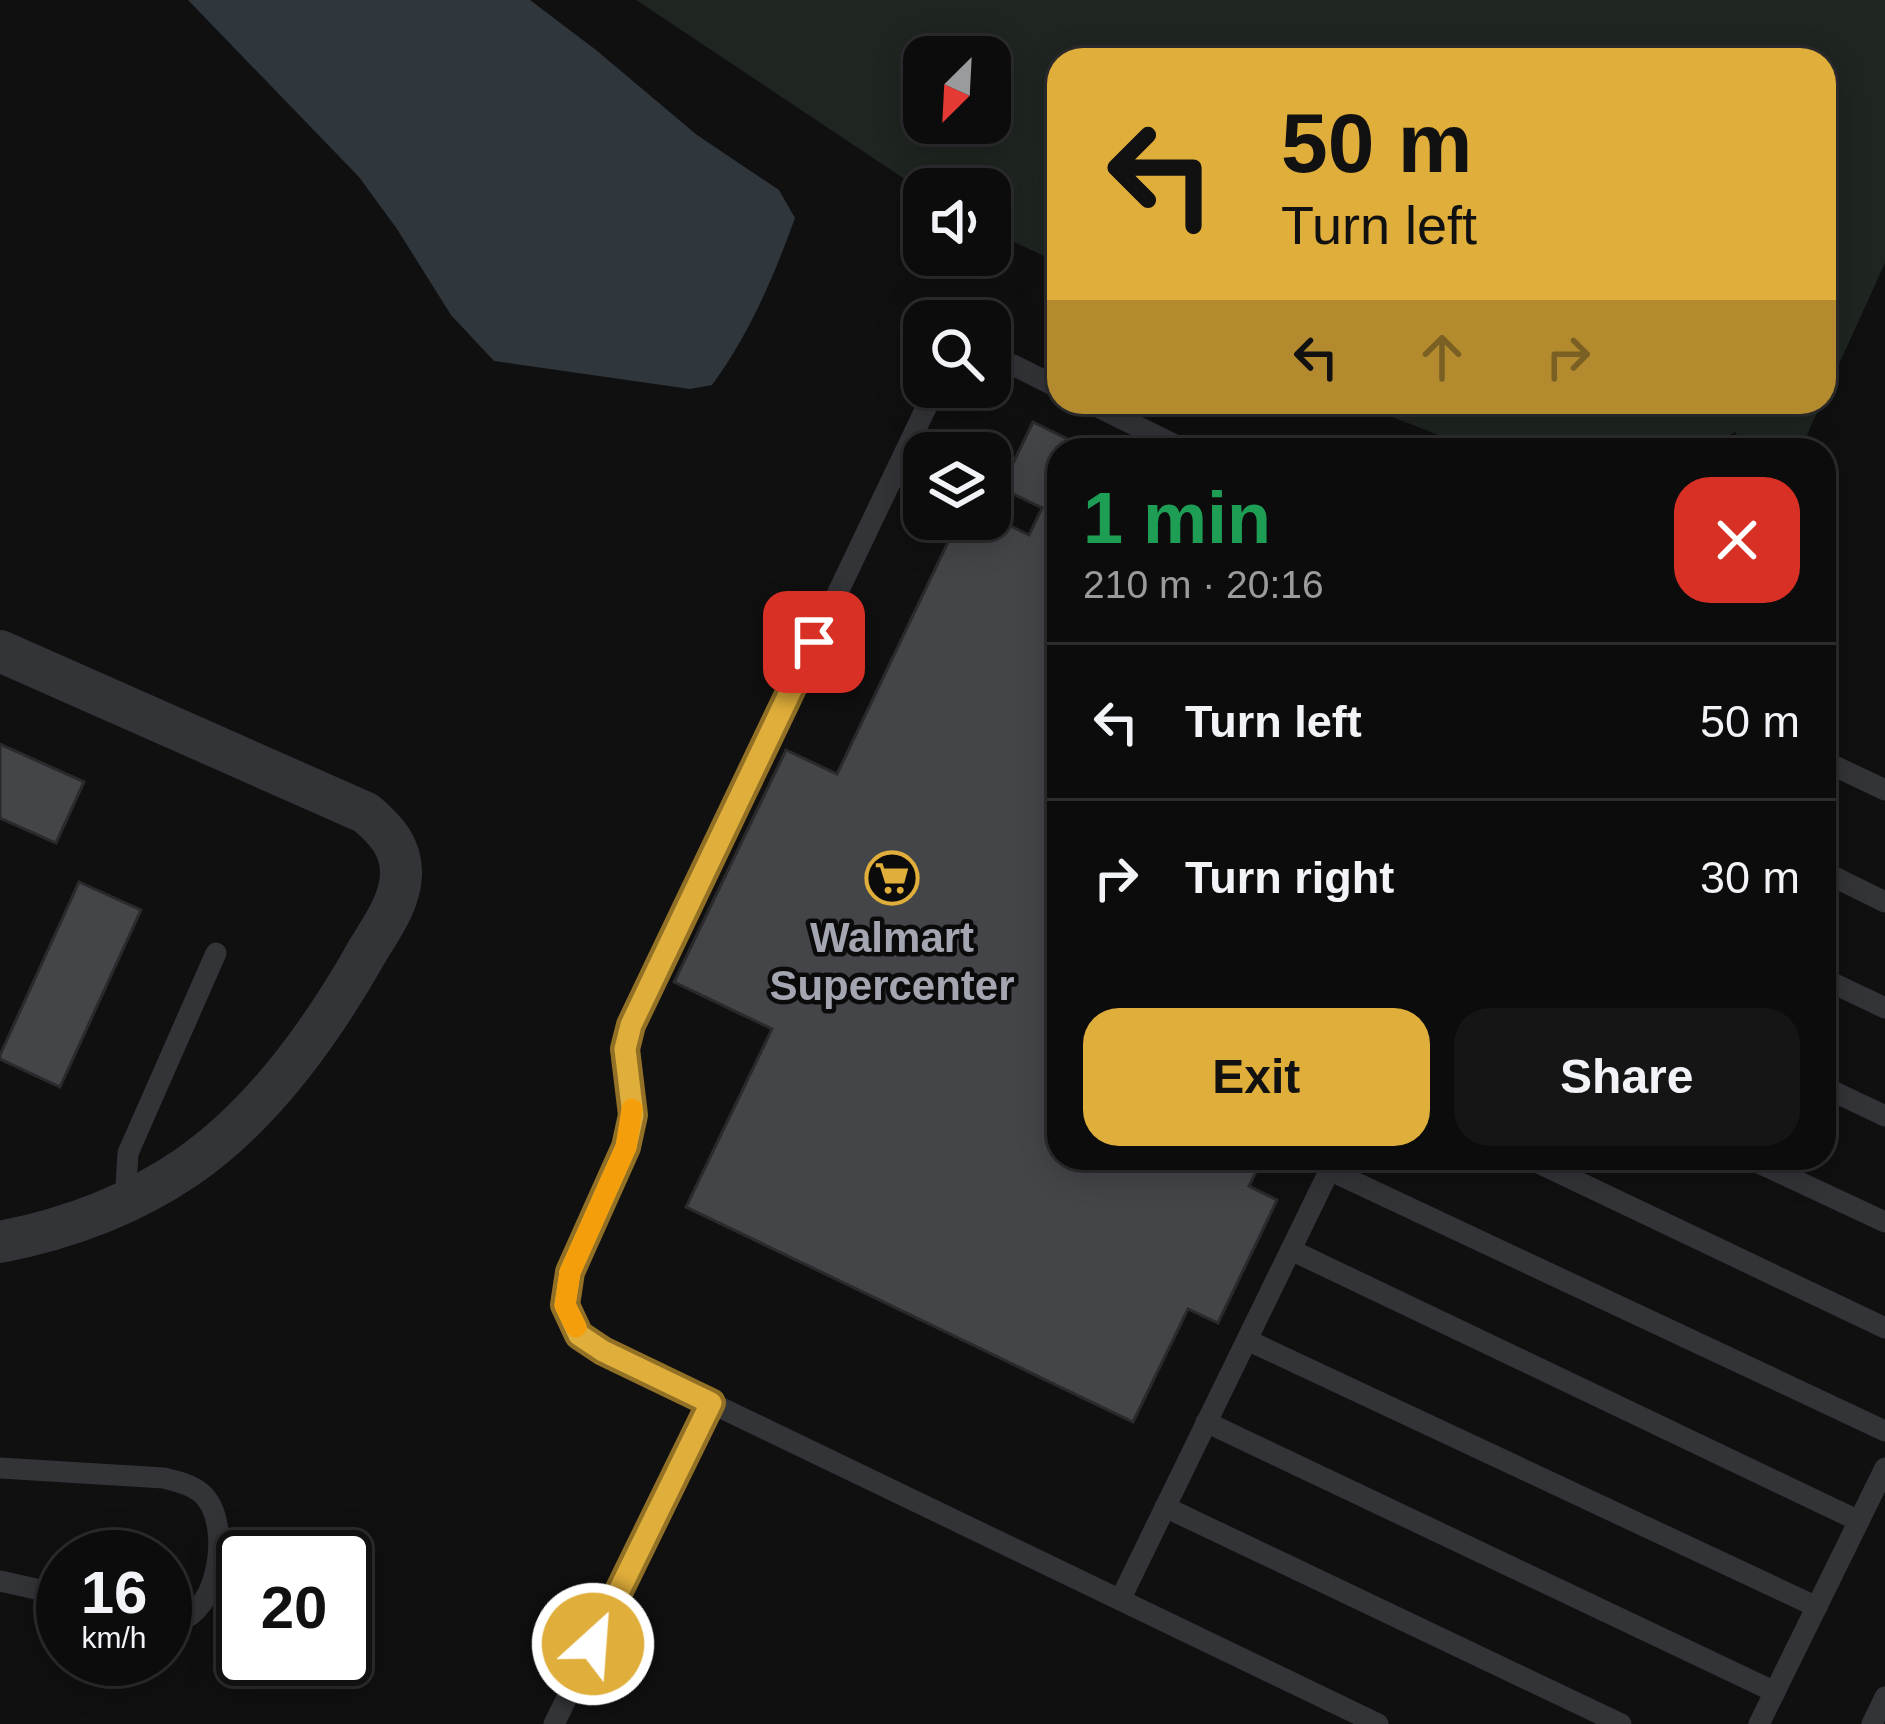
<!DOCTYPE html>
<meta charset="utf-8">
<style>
body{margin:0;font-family:Arial,sans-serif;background:#151516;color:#f1f3f6;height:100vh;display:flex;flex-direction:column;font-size:45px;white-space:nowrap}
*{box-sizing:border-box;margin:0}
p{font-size:39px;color:#9a9b9d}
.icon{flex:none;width:66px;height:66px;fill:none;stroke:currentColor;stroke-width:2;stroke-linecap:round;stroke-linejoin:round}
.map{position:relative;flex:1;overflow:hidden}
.side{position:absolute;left:1047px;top:438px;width:789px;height:732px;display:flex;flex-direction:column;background:#0c0c0d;border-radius:36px;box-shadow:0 6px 30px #0003,0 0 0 3px #2c2c2e}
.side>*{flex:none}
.guide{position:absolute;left:1047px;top:48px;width:789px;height:366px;border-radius:36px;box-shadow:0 6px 30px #0003,0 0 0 3px #2c2c2e;background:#e0ae3a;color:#111;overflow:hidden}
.needle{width:78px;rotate:204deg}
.tools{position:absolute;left:903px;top:36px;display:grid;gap:24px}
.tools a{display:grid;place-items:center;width:108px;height:108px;border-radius:24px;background:#0c0c0d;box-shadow:0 6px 30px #0003,0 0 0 3px #2c2c2e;font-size:60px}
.speed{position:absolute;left:36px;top:1530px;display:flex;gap:24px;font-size:60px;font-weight:700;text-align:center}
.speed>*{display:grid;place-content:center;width:156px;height:156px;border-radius:50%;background:#0c0c0d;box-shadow:0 6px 30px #0003,0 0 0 3px #2c2c2e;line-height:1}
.speed small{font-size:30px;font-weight:400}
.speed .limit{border:6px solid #111;border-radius:18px;background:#fff;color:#111}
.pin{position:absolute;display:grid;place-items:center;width:102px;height:102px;color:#fff;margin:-51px;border-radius:24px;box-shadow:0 6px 18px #0006}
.me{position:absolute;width:132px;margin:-66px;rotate:26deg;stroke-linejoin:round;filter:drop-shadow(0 0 9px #0008)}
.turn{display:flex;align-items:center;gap:42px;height:252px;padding:0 36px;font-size:54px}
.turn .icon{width:156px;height:156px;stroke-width:2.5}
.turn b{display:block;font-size:84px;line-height:102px}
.lanes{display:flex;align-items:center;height:114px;padding:0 36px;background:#0003;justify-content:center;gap:60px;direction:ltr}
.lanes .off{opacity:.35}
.round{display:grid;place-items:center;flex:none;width:126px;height:126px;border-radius:36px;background:#151516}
.head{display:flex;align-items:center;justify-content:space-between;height:204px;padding:0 36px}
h1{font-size:72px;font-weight:800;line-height:90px;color:#1e9e55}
.primary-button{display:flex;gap:24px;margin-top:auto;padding:24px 36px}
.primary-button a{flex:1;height:138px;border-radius:36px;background:#e0ae3a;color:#111;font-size:48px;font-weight:800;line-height:138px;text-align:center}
.primary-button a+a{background:#151516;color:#f1f3f6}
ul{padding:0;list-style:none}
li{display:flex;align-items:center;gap:36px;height:156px;padding:0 36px;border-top:3px solid #2c2c2e}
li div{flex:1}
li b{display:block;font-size:45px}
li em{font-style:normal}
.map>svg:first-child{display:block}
.green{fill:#1f2520;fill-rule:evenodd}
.water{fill:#2f363c}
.building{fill:#444549;stroke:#2a2a2d;stroke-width:3}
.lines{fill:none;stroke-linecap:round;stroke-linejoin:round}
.service{stroke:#333438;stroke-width:21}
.minor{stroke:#333438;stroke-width:42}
.route-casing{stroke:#927126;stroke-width:30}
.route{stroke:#e0ae3a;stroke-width:21}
.slow{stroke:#f59e0b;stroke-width:21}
.labels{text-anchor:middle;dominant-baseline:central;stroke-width:9;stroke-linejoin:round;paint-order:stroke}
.poi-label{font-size:42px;font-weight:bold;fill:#a3a6b1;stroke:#0b0b0c}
</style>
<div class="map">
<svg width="1885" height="1724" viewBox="0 0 1885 1724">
<rect width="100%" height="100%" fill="#101011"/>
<g class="green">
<path d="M636 0H1885V263L1824 397V60H1059V263L990 231V189H924V192ZM924 57H990V123H924Z"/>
<path d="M1354 402H1822L1800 450H1737L1736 432 1696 450H1477Z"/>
</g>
<path class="water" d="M188 0H530L596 50 697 135 779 190 795 218C774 276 749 335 712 385L690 389 494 361 451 315 397 229 359 177Z"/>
<g class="building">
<path d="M1033 422 1090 450H1059V1158H1263L1249 1186 1277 1200 1218 1323 1188 1309 1133 1422 686 1207 772 1029 674 982 786 750 837 774 959 519H990V516L1029 535 1042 508 1001 488Z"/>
<path d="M0 744 84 782 56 843 0 818Z"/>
<path d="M79 882 141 910 60 1087 0 1059V1055Z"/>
</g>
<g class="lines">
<g class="service">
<path d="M990 357 1013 365 1059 388"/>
<path d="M936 387 631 1025 625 1050 633 1115 626 1147 570 1272 565 1305 579 1335 603 1351 1378 1724"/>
<path d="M1088 402 1185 450"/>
<path d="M1824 761 1885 790"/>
<path d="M1824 872 1885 902"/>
<path d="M1824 979 1885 1008"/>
<path d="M1824 1087 1885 1116"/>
<path d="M1528 1158 1885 1328"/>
<path d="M1748 1158 1885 1222"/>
<path d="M1329 1170 1885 1431"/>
<path d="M125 1202 128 1153 216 953"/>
<path d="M1291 1250 1859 1521"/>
<path d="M1247 1340 1817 1607"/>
<path d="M1206 1422 1775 1692"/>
<path d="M0 1468 164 1478C176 1481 190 1484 200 1492 237 1521 216 1632 165 1620"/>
<path d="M1165 1507 1621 1724"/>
<path d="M0 1581 63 1595"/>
<path d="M1121 1598 1335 1159"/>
<path d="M554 1724 711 1403"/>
<path d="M1759 1724 1885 1468"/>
<path d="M1872 1724 1885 1697"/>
</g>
<path class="minor" d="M0 651 366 813C386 830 402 847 401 875 400 902 382 927 368 950 323 1030 264 1114 187 1167 130 1206 67 1229 0 1242"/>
</g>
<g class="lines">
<g class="route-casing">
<path id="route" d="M593 1644 711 1403 603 1351 579 1335 565 1305 570 1272 626 1147 633 1115 625 1049 631 1025 814 642"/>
</g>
<use href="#route" class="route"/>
<path class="slow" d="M576 1327 565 1305 570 1272 626 1147 632 1109"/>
</g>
<defs>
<g id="supermarket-ring" transform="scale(2.7)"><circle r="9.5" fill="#0b0b0c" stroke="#e0ae3a" stroke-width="1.5"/><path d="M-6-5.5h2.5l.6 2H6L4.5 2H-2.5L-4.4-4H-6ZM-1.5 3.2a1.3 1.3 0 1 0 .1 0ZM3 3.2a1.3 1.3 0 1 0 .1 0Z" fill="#e0ae3a"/></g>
</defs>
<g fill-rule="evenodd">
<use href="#supermarket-ring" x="892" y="878"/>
</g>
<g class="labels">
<g class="poi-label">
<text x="892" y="937">Walmart<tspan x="892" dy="48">Supercenter</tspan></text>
</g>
</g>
</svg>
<div class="tools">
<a><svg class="needle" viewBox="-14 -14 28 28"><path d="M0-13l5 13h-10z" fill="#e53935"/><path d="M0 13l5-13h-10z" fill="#9a9b9d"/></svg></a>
<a><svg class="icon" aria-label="sound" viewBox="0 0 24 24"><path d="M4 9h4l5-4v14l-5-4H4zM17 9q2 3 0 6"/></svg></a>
<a><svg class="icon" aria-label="search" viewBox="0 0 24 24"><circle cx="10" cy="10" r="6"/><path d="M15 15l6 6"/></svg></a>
<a><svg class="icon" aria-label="layers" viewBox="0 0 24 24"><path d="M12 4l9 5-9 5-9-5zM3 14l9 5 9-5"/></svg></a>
</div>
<div class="speed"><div>16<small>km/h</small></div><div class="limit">20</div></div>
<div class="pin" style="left:814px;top:642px;background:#d93025"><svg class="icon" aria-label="arrive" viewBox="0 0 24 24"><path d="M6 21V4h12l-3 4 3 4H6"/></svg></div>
<svg class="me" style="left:593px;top:1644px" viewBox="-20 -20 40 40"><circle r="17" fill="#e0ae3a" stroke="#fff" stroke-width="3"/><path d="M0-11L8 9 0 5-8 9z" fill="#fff"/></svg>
<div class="guide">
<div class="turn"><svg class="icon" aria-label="left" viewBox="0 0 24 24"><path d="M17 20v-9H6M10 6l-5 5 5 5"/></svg><div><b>50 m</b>Turn left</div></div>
<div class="lanes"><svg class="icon" aria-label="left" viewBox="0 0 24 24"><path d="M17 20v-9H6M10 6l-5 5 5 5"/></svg><svg class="icon off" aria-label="ahead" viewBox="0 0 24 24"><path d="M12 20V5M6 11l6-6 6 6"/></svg><svg class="icon off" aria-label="right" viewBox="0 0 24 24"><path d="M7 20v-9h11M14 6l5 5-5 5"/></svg></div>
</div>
<section class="side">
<div class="head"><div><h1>1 min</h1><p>210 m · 20:16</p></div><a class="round" style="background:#d93025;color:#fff"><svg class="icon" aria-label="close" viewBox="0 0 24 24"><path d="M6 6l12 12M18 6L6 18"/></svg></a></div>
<ul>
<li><svg class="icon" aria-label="left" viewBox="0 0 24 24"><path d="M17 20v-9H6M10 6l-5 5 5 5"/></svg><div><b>Turn left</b></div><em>50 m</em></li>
<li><svg class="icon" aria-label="right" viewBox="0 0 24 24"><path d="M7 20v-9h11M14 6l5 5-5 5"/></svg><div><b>Turn right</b></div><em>30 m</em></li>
</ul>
<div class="primary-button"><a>Exit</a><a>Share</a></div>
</section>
</div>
